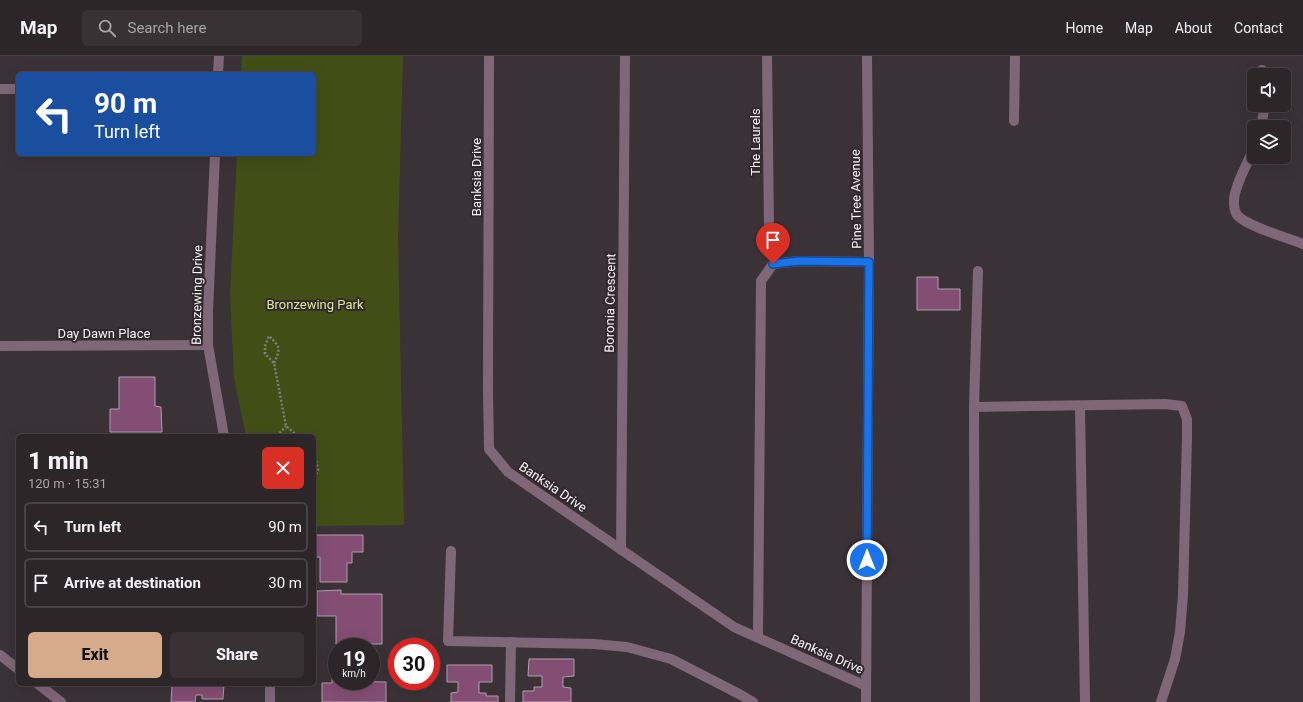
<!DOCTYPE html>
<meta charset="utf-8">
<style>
body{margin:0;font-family:Roboto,sans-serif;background:#383235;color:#f1f3f6;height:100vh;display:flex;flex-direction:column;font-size:15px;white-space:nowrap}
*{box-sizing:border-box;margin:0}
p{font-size:13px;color:#a6a5a8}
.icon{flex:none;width:22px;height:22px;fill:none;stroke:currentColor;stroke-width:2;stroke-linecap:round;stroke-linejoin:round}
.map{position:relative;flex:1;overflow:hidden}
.details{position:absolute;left:16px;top:378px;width:300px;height:252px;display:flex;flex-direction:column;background:#2c2629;border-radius:6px;box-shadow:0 4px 16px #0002,0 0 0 1px #484346}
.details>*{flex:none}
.guide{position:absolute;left:16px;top:16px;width:300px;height:84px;border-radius:6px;box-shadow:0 4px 16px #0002,0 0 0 1px #484346;background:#1a4fa0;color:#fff;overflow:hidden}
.controls{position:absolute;left:1247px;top:12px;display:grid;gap:8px}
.controls a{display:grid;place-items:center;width:44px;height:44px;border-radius:6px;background:#2c2629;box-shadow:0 4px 16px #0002,0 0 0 1px #484346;font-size:20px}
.speed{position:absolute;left:328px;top:582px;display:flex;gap:8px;font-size:20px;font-weight:700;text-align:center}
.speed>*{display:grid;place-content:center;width:52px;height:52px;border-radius:50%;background:#2c2629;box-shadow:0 4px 16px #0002,0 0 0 1px #484346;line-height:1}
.speed small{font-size:10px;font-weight:400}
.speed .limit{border:6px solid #d22;background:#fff;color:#111}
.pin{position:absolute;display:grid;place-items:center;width:34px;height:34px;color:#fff;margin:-41px -17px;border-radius:50% 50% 50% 0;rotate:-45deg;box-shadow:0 0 4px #0007}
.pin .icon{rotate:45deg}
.me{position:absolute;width:44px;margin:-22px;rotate:0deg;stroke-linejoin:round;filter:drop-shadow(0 0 3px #0008)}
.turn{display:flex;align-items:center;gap:14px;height:84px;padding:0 12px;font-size:18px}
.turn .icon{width:52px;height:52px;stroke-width:2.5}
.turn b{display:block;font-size:28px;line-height:34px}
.round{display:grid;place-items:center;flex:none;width:42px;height:42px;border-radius:6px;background:#383235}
.headline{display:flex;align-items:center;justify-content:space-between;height:68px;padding:0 12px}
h1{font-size:24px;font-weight:800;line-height:30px}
.button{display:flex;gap:8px;margin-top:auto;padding:8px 12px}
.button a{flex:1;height:46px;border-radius:6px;background:#d6ab8b;color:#111;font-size:16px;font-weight:800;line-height:46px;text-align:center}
.button a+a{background:#383235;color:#f1f3f6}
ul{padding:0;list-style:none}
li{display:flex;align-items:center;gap:12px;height:50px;margin:0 8px 6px;padding:0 4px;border:2px solid #484346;border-radius:6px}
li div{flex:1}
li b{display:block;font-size:15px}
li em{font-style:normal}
header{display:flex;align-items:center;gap:24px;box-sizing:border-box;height:56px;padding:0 20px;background:#2c2629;border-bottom:1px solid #484346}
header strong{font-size:19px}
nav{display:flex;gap:22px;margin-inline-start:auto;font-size:14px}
.search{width:280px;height:36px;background:#383235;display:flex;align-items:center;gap:10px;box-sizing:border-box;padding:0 14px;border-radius:6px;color:#a6a5a8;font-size:15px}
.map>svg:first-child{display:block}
.green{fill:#434e16}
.building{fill:#844e74;stroke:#aca1a8}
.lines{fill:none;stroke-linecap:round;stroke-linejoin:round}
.path{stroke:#827b7f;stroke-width:2.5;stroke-dasharray:2 2;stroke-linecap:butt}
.minor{stroke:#806778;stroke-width:10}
.route-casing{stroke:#114b97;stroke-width:10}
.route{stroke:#1a73e8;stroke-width:7}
.labels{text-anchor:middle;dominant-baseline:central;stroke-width:4;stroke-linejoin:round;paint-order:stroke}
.street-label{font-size:13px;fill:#f9f3f7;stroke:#30282d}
.park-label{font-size:13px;fill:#d7ec90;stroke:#30282d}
</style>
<header>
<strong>Map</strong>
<div class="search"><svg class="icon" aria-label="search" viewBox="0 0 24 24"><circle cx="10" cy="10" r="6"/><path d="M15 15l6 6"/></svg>Search here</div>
<nav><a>Home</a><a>Map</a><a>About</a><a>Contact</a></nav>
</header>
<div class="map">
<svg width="1303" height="646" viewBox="0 0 1303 646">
<rect width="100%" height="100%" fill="#3b3237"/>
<path class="green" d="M242 0H403L398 181 404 469 314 470V380H246L234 322 230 238 237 98H314V18H241Z"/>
<g class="building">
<path d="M917 221H938V233H960V254H917Z"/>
<path d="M119 321H155V350L161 351 162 376H110V353H119Z"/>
<path d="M314 479H363V496H352V507H347V526H320V501H314Z"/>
<path d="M341 534V538H382V588H336V560H317V535Z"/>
<path d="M332 594H337V625L386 626V646H322V627H332Z"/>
<path d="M529 603H574V620L563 621V631L571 632V646H523V635H534V631H542V620H528Z"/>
<path d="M447 609H492V626H479V637H486V640H498V646H451V637L458 636V626H447Z"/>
<path d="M172 628H224L223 643H202V639H196L195 646H171Z"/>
</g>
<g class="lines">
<g class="path">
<path d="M274 307C281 292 280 291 269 280L265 290V298L274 307 286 370 298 380"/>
<path d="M277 380 286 370"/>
<path d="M314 393 318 414 314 423"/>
</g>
<g class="minor">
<path d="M489 0 488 336 489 393 508 416 734 571 866 630"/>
<path d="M767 0 769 172"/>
<path d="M1262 14 1263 19"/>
<path d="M218 18 219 0"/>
<path d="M0 33H18"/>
<path d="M1014 65 1015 0"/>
<path d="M1261 71 1265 49"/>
<path d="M1254 92C1248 106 1240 120 1236 134 1233 141 1233 155 1238 160 1249 171 1288 182 1303 188"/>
<path d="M215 98 208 255V289L224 380"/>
<path d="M0 290 208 289"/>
<path d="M974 351 1165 348 1182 350 1187 363V381L1183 539 1180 576 1175 603 1161 646"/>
<path d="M1080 351 1085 646"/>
<path d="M621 494 625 0"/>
<path d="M451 495 448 585 594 588 627 591 671 603 741 639 753 646"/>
<path d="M758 581 761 225 773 208 799 205 869 206"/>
<path d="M0 599 18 613"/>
<path d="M38 628 61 646"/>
<path d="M270 628V646"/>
<path d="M510 646 511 586"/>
<path d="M866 646 869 206 867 0"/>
<path d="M975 646 974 351 978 215"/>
</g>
</g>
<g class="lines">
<g class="route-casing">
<path id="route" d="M773 208 799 205 869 206 867 504"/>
</g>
<use href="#route" class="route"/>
</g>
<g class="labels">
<g class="street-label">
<text transform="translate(755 86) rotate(-90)">The Laurels</text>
<text transform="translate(476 121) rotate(-90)">Banksia Drive</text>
<text transform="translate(856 143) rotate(-91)">Pine Tree Avenue</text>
<text transform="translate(197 239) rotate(-89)">Bronzewing Drive</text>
<text transform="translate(610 247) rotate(-89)">Boronia Crescent</text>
<text x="104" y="277">Day Dawn Place</text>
<text transform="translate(553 431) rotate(34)">Banksia Drive</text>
<text transform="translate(827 598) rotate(24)">Banksia Drive</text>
</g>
<g class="park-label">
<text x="315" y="248">Bronzewing Park</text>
</g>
</g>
</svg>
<div class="controls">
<a><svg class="icon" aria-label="sound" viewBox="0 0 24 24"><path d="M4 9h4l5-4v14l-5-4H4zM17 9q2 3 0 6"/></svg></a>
<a><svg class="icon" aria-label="layers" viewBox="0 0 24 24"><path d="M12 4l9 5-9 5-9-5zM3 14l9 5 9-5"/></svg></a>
</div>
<div class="speed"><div>19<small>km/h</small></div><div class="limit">30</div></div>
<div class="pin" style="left:773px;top:208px;background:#d93025"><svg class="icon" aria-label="arrive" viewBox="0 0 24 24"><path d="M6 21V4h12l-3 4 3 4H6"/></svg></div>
<svg class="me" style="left:867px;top:504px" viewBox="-20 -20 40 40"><circle r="17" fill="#1a73e8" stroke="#fff" stroke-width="3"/><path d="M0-11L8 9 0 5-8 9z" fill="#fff"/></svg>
<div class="guide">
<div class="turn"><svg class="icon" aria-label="left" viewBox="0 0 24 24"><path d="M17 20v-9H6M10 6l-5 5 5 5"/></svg><div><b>90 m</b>Turn left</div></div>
</div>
<section class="details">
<div class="headline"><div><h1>1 min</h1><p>120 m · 15:31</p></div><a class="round" style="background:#d93025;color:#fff"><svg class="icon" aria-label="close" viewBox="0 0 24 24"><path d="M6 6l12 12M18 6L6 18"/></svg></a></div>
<ul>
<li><svg class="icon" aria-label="left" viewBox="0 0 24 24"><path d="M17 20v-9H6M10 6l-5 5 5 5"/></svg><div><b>Turn left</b></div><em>90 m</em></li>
<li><svg class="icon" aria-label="arrive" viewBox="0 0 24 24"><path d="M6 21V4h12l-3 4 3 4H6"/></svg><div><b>Arrive at destination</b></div><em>30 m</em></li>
</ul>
<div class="button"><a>Exit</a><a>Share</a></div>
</section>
</div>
